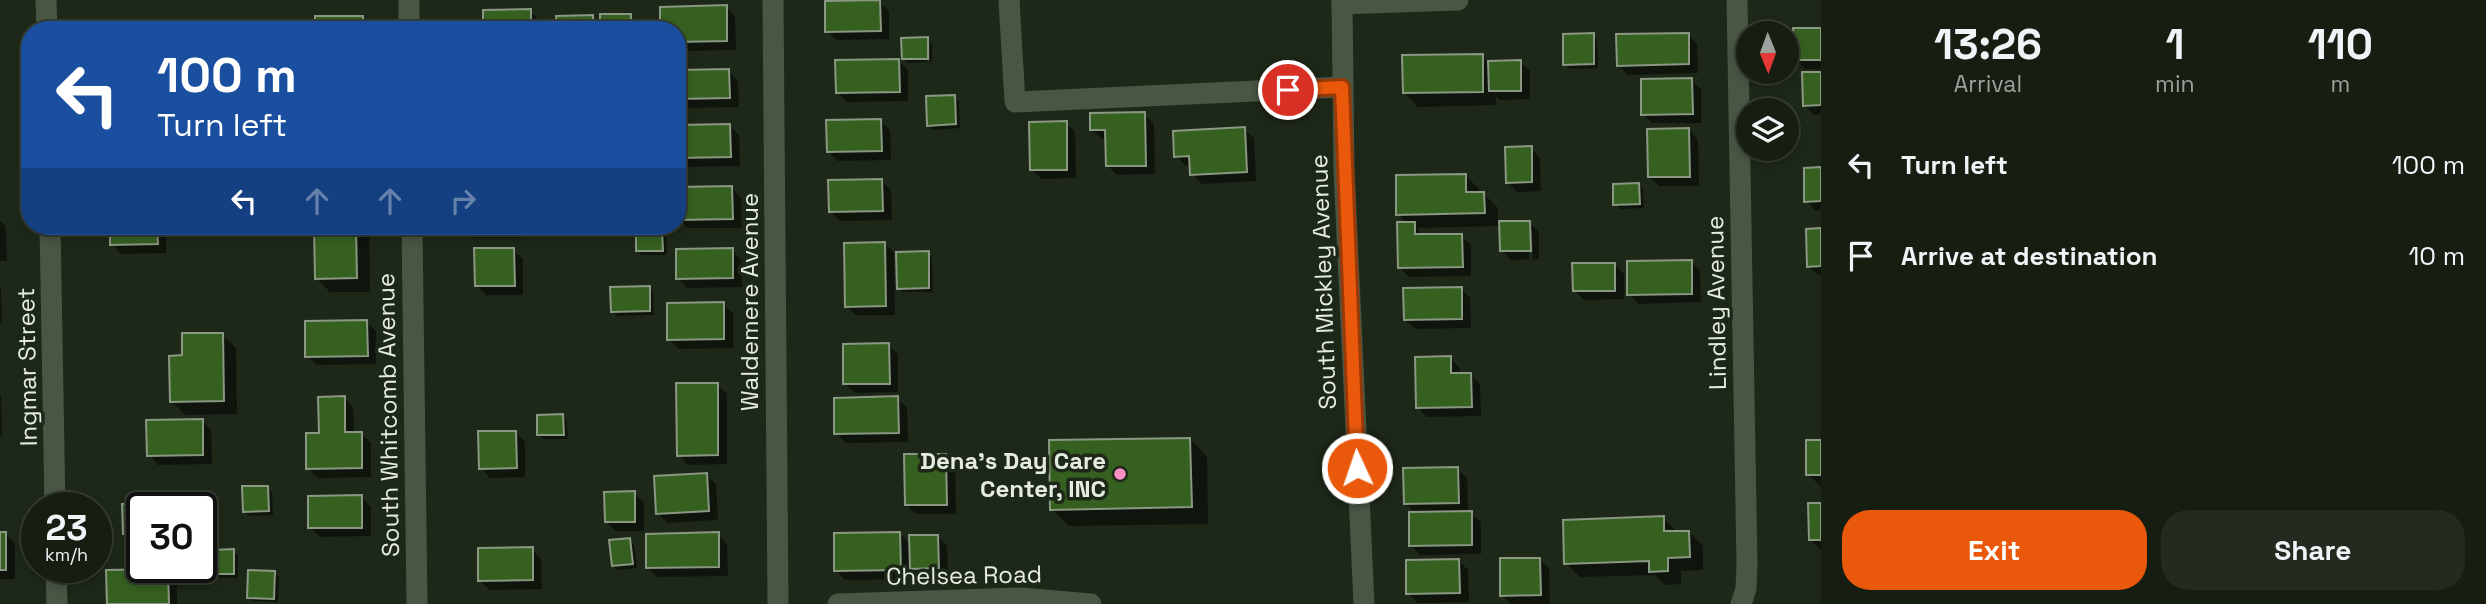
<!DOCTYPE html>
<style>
body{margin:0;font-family:"Space Grotesk",sans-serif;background:#232b20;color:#f1f3f6;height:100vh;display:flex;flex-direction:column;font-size:26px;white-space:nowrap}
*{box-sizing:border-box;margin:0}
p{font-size:23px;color:#9ea29f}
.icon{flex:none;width:38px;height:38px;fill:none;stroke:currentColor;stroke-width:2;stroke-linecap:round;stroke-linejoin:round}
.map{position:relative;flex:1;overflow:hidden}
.side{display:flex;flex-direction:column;background:#161e12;width:665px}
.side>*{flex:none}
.top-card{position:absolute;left:21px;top:21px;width:665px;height:214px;border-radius:28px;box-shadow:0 4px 10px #0003,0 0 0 2px #353c32;background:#1a4fa0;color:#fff;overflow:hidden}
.needle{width:46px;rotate:179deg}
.tools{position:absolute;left:1736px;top:21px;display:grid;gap:14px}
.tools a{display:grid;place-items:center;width:63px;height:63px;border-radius:50%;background:#161e12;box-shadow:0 4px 10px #0003,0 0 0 2px #353c32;font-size:35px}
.speed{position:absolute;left:21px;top:492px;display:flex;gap:14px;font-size:35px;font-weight:700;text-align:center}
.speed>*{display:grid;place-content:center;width:91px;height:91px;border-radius:50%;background:#161e12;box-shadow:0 4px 10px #0003,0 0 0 2px #353c32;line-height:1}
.speed small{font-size:18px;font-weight:400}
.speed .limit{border:4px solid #111;border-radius:10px;background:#fff;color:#111}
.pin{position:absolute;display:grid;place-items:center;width:60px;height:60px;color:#fff;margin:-30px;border:4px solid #fff;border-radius:50%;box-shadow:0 2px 7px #0007}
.me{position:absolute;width:77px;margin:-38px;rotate:357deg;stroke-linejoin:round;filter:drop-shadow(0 0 5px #0008)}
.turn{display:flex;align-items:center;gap:24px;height:147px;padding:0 21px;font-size:32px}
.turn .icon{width:91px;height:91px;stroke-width:2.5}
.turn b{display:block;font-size:49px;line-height:60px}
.lanes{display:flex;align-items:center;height:66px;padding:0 21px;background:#0003;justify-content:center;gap:35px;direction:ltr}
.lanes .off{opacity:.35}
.eta{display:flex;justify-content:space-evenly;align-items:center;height:119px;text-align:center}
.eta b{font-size:42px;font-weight:600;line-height:49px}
.cta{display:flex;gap:14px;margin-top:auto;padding:14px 21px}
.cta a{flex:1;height:80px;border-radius:28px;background:#ea580c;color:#fff;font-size:28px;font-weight:600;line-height:80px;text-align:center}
.cta a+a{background:#232b20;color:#f1f3f6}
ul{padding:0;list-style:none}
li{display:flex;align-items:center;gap:21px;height:91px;padding:0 21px}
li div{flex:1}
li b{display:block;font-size:26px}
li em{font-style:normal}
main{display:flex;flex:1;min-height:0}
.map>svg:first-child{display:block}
.shadow{fill:#0007;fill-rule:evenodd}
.building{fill:#366020;stroke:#899783;stroke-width:2}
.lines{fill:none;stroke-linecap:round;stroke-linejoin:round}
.minor{stroke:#495644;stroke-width:21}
.route-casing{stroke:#983908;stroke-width:18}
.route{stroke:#ea580c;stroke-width:12}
.poi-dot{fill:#fb8fc5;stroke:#1d2818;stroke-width:2.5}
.labels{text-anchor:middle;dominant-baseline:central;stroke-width:7;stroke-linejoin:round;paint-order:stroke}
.street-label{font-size:24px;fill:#e5ede2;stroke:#1d2818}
.poi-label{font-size:24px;font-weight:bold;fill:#e5ede2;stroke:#1d2818;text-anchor:end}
</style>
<main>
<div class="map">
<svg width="1821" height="604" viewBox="0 0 1821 604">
<rect width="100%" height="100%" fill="#1d2818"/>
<g class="shadow">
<path d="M879 2 889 11V39L837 40 827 31Z"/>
<path d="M726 7 735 17 736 50 677 51V30Z"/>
<path d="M530 11 539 20 540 30H485Z"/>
<path d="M630 15 640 25V30H558L592 17 602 27Z"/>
<path d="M362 17 371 30H317Z"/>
<path d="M1821 29V69H1805L1796 60Z"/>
<path d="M1688 34 1697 44 1698 73 1628 75 1618 65Z"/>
<path d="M1593 35 1597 40 1598 68 1570 69 1565 65Z"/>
<path d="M927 39 929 41H926L927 62 908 63 903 58Z"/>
<path d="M930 42 932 43V62H930Z"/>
<path d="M1482 55 1489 62H1520L1530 71V99L1500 100 1496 96V105L1418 107 1405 93Z"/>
<path d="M898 61 908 70V101L847 102 837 92Z"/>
<path d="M729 71 738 81 739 107 686 108 677 99V72Z"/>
<path d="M1821 74V114L1814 115 1804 105Z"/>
<path d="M1691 80 1701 89V123H1652L1643 114Z"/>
<path d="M954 97 959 101 960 128 933 130 928 125Z"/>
<path d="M1144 114 1154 124 1155 174 1117 175 1108 166 1107 139H1102L1092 130Z"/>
<path d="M880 121 890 130 891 160 838 161 829 152Z"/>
<path d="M1066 123 1075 132 1076 178 1042 179 1032 170Z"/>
<path d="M730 126 739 135 740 166 685 167 677 159V127Z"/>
<path d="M1244 129 1254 138 1256 181 1202 184 1192 174V165L1186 166 1176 156Z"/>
<path d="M1689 130 1698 140 1699 186H1659L1649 177Z"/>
<path d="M1531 148 1540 158 1541 191 1517 192 1508 182Z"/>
<path d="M1821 169V210L1816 211 1806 201Z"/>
<path d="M1465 175 1479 189V194H1484L1498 208V223H1529L1539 232V259L1511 260 1501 250V226L1417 228 1423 236H1461L1471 245V276L1409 277 1399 267 1408 224 1398 214ZM1529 230H1532L1533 259H1529Z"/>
<path d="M882 181 891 191 892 220 840 221 830 211Z"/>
<path d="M1639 185 1643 189 1644 208 1620 209 1615 204Z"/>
<path d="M732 188 741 198 742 228H688L679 219Z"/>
<path d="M0 220 6 227 7 261H0Z"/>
<path d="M111 226H166V253L121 254 112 244Z"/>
<path d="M315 226H369L370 292H330L316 278Z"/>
<path d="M467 226H530V237L477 238Z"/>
<path d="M1821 230V275H1818L1808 266Z"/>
<path d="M662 231 666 236 667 255H642L638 251Z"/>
<path d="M885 244 894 253 895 315H856L846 306Z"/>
<path d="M513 250 523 259V295H486L477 286Z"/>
<path d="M732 250 741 260 742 287 687 288 678 278Z"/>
<path d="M928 253 932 258 933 292H903L898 288Z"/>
<path d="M1691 261 1700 271 1701 302 1638 304 1629 294Z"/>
<path d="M1614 264 1624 274V299L1584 300 1575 291Z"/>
<path d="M0 286 1 287 2 323H0Z"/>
<path d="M649 288 653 292 654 315 617 316 613 311Z"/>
<path d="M1461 289 1470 298 1471 328 1415 329 1405 320Z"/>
<path d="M723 304 733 313V348L679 349 669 340Z"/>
<path d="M366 322 376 331V364L317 365 307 356Z"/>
<path d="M222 335 236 348 237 414 185 415 171 401Z"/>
<path d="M888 345 898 354V392L855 393 845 384Z"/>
<path d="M1450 358 1460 368V375H1471L1480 384 1481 416 1427 417 1418 408Z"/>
<path d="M717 385 727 394V464L688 465 679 455Z"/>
<path d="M0 395 1 396 2 436H0Z"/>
<path d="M344 398 353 407 354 433H361L371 443V477L318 478 308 468Z"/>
<path d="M897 398 907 408 908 442 846 443 836 433Z"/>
<path d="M563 416 567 420 568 439H544L539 435Z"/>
<path d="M202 420 211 430 212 464 158 465 149 455Z"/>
<path d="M515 432 525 442V477L490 478 481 468Z"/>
<path d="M1190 439 1207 457 1208 524 1069 526 1051 509Z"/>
<path d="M1821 442V487L1808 474Z"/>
<path d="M945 455 955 465 956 514H916L907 505Z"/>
<path d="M1458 469 1467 478 1468 513H1471L1481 522V554L1420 555 1411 546 1416 514 1406 503Z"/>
<path d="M706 475 716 484 718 520 667 523 657 513Z"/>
<path d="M268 488 272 492 273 515 249 516 245 511Z"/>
<path d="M634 493 644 503V531H616L606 522Z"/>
<path d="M361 497 371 507V536L319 537 310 527Z"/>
<path d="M162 505 164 508H142V543H134L125 534 124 506Z"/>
<path d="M1821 505V549H1820L1810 540Z"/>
<path d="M1663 518 1678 533 1689 532 1703 546V570L1681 571V584L1665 585 1655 575 1580 577 1566 563Z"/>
<path d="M899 533 911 545 938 536 947 546 948 577H921L909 566 910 579 845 580 836 570Z"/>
<path d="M0 534H5L15 543V579H0Z"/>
<path d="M718 534 727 544 728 576 657 577 648 568Z"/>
<path d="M629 540 634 544 637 568 618 570 613 566Z"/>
<path d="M532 549 541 559 542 589 490 590 480 581Z"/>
<path d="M233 551 238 556V578H219L214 574Z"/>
<path d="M1540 559 1549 569 1550 604H1511L1502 595Z"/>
<path d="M1459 561 1468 570 1469 602 1418 603 1408 593Z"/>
<path d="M167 571 177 580V604H109Z"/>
<path d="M274 573 279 577 278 602 253 601 249 597Z"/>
</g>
<g class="building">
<path d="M880 0 881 31 825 32V1Z"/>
<path d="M727 5V41L677 42V30H660V7Z"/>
<path d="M531 9V30H483V10Z"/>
<rect x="600" y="14" width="31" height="16"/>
<path d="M593 15V30H556V16Z"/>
<rect x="315" y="16" width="48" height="14"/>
<path d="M1793 28H1821V60H1794Z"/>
<path d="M1594 33V64L1563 65V34Z"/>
<path d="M1689 33V64L1617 66 1616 34Z"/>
<path d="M928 37V59H902L901 38Z"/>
<path d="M1483 54V92L1403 93 1402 55Z"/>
<path d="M899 59 900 92 836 93 835 60Z"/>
<path d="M1521 60V91H1489L1488 61Z"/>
<path d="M729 69 730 98 677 99V70Z"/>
<path d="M1802 72H1821V105L1803 106Z"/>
<path d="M1692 78 1693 114 1641 115V79Z"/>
<path d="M955 95 956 124 927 126 926 96Z"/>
<path d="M1145 112 1146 166H1106L1105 130H1090V113Z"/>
<path d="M881 119 882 151 827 152 826 120Z"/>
<path d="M1067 121V170H1030L1029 122Z"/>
<path d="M730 124 731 157 677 158V125Z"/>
<path d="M1245 127 1247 172 1190 175 1189 156 1174 157 1173 131Z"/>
<path d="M1689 128 1690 177H1648L1647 129Z"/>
<path d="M1532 146V182L1506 183 1505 147Z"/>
<path d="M1821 167V201L1804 202V168Z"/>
<path d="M1466 174V192H1484L1485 213 1396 215V175Z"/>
<path d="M882 179 883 211 829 212 828 180Z"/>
<path d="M1639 183 1640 204 1613 205V184Z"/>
<path d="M732 186 733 219 677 220V187Z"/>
<path d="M1499 221H1530L1531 251H1500Z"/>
<path d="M1397 222H1415V234H1462L1463 267 1398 268Z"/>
<path d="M110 226H157L158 244 110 245Z"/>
<path d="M314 226H356L357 278 315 279Z"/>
<path d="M466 226H521V228L466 229Z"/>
<path d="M1821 228V266L1807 267 1806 229Z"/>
<path d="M662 229 663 251H636V230Z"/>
<path d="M885 242 886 306 845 307 844 243Z"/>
<path d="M474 248H514L515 286H475Z"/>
<path d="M733 248V278L676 279V249Z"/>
<path d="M929 251V288L897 289 896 252Z"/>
<path d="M1692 260V294L1627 295V261Z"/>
<path d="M1572 263H1615V291H1573Z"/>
<path d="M650 286V311L611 312 610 287Z"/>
<path d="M1462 287V319L1404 320 1403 288Z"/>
<path d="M724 302V339L667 340V303Z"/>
<path d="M367 320 368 356 305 357V321Z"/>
<path d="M182 333H223L224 401 170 402 169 356 182 355Z"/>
<path d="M889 343 890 384H843V344Z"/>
<path d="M1451 356V373H1471L1472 407 1416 408 1415 357Z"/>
<path d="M676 383H718V455L677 456Z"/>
<path d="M345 396V432H362V468L306 469V433H319L318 397Z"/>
<path d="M898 396 899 433 834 434V398Z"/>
<path d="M563 414 564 435H537V415Z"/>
<path d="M203 419V455L147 456 146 420Z"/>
<path d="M478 431H516L517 468 479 469Z"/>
<path d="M1190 438 1192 507 1050 510 1049 440Z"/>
<rect x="1806" y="440" width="15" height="35"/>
<path d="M904 454H946L947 505H905Z"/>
<path d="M1458 467 1459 503 1404 504 1403 468Z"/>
<path d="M707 473 709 511 656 514 654 476Z"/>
<path d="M242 486H268L269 511 243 512Z"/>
<path d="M635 491V522H605L604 492Z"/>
<path d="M362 495V528H308V496Z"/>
<path d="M162 503V508H142V534H123L122 504Z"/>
<path d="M1808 503H1821V540H1809Z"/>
<path d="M1472 511V545L1409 546V512Z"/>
<path d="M1664 516V531H1689L1690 557 1668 558V571L1649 572V561L1564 564 1563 520Z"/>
<rect x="0" y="532" width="6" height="38"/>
<path d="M719 532V567L646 568V534Z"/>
<path d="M900 532 901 570 834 571V533Z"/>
<path d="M909 535H938L939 568 910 569Z"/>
<path d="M630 538 633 564 612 566 609 540Z"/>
<path d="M533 547V580L478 581V548Z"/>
<path d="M234 549V574H212V550Z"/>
<path d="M1500 558H1540L1541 595 1500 596Z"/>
<path d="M1459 559 1460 593 1406 594V560Z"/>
<path d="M168 569 169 604H107L106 570Z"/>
<path d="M248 570 275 571 274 599 247 598Z"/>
</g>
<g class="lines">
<g class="minor">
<path d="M46 0 47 30"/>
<path d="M409 0V30"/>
<path d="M773 0 778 604"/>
<path d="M1009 0 1015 102 1342 87"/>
<path d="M1342 0 1344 170 1364 604"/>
<path d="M1737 0 1747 564 1746 589 1741 604"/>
<path d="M1342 4 1458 0"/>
<path d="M50 226 55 508"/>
<path d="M412 226 417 604"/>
<path d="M56 567 57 604"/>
<path d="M838 604 1021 598 1091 604"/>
</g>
</g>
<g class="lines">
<g class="route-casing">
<path id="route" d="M1288 90 1342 87 1357 468"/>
</g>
<use href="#route" class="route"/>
</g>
<circle class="poi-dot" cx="1120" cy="474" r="7"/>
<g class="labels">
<g class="street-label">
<text transform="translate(1323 282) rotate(-92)">South Mickley Avenue</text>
<text transform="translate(749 302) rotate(-90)">Waldemere Avenue</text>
<text transform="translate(1716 303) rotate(-91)">Lindley Avenue</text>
<text transform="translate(27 367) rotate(-91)">Ingmar Street</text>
<text transform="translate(388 415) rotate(-91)">South Whitcomb Avenue</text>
<text transform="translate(964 575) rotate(-1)">Chelsea Road</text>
</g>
<g class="poi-label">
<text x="1106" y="460">Dena's Day Care<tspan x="1106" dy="28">Center, INC</tspan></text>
</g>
</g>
</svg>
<div class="tools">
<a><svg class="needle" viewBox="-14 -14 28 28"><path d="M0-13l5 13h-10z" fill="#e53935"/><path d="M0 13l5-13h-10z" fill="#9ea29f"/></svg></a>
<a><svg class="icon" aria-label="layers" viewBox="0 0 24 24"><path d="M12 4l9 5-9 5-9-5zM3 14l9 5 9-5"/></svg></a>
</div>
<div class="speed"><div>23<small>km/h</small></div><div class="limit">30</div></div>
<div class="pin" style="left:1288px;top:90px;background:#d93025"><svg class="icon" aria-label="arrive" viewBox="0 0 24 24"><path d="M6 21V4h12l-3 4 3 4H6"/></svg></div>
<svg class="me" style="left:1357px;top:468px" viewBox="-20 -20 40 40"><circle r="17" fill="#ea580c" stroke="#fff" stroke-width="3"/><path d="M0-11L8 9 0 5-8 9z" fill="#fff"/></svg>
<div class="top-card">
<div class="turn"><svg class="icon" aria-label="left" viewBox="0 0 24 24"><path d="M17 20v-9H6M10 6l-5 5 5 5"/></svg><div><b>100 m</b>Turn left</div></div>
<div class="lanes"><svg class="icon" aria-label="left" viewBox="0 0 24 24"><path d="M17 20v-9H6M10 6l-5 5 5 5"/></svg><svg class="icon off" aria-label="ahead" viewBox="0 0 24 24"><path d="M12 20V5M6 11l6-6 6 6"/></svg><svg class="icon off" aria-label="ahead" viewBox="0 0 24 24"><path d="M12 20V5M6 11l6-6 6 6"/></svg><svg class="icon off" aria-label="right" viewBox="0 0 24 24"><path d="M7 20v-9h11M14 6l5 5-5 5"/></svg></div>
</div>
</div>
<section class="side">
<div class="eta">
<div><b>13:26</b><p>Arrival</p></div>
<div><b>1</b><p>min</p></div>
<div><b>110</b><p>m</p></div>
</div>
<ul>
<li><svg class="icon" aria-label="left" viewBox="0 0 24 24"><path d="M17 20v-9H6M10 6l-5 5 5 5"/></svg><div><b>Turn left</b></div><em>100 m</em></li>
<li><svg class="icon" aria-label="arrive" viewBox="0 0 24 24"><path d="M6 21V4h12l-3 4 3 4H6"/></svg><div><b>Arrive at destination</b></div><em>10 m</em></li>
</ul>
<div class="cta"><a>Exit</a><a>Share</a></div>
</section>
</main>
